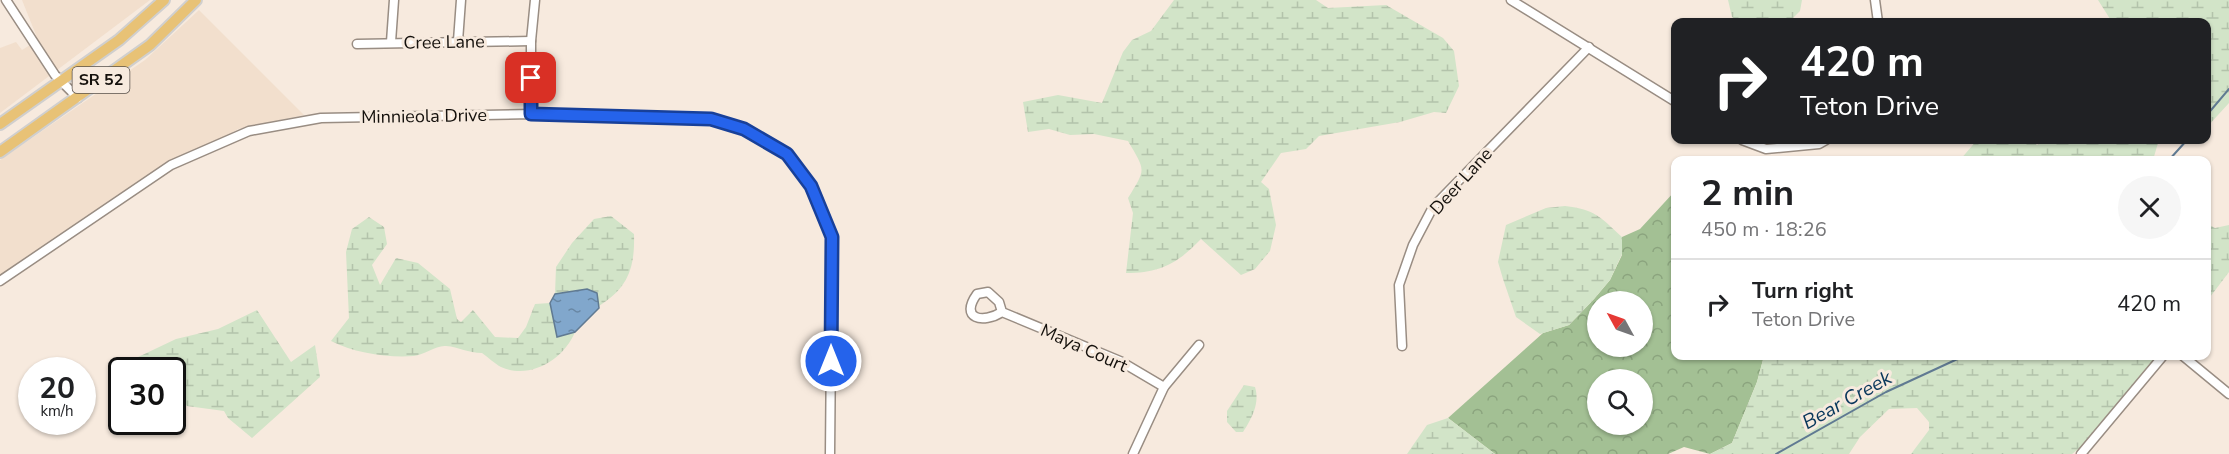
<!DOCTYPE html>
<meta charset="utf-8">
<style>
body{margin:0;font-family:"Nunito Sans",sans-serif;background:#f6f6f6;color:#202124;height:100vh;display:flex;flex-direction:column;font-size:22px;white-space:nowrap}
*{box-sizing:border-box;margin:0}
p{font-size:20px;color:#757577}
.icon{flex:none;width:33px;height:33px;fill:none;stroke:currentColor;stroke-width:2;stroke-linecap:round;stroke-linejoin:round}
.map{position:relative;flex:1;overflow:hidden}
.drawer{position:absolute;left:1671px;top:156px;width:540px;height:204px;display:flex;flex-direction:column;background:#fff;border-radius:12px;box-shadow:0 2px 4px #0004}
.drawer>*{flex:none}
.hud{position:absolute;left:1671px;top:18px;width:540px;height:126px;border-radius:12px;box-shadow:0 2px 4px #0004;background:#202124;color:#fff;overflow:hidden}
.needle{width:39px;rotate:310deg}
.controls{position:absolute;left:1587px;top:291px;display:grid;gap:12px}
.controls a{display:grid;place-items:center;width:66px;height:66px;border-radius:50%;background:#fff;box-shadow:0 2px 4px #0004;font-size:30px}
.speed{position:absolute;left:18px;top:357px;display:flex;gap:12px;font-size:30px;font-weight:700;text-align:center}
.speed>*{display:grid;place-content:center;width:78px;height:78px;border-radius:50%;background:#fff;box-shadow:0 2px 4px #0004;line-height:1}
.speed small{font-size:15px;font-weight:400}
.speed .limit{border:3px solid #111;border-radius:9px;background:#fff;color:#111}
.pin{position:absolute;display:grid;place-items:center;width:51px;height:51px;color:#fff;margin:-26px;border-radius:12px;box-shadow:0 3px 9px #0006}
.me{position:absolute;width:66px;margin:-33px;rotate:0deg;stroke-linejoin:round;filter:drop-shadow(0 0 4px #0008)}
.turn{display:flex;align-items:center;gap:21px;height:126px;padding:0 30px;font-size:27px}
.turn .icon{width:78px;height:78px;stroke-width:2.5}
.turn b{display:block;font-size:42px;line-height:51px}
.round{display:grid;place-items:center;flex:none;width:63px;height:63px;border-radius:32px;background:#f6f6f6}
.headline{display:flex;align-items:center;justify-content:space-between;height:102px;padding:0 30px}
h1{font-size:36px;font-weight:700;line-height:45px}
ul{padding:0;list-style:none}
li{display:flex;align-items:center;gap:18px;height:90px;padding:0 30px;border-top:2px solid #e0e0e0}
li div{flex:1}
li b{display:block;font-size:22px}
li em{font-style:normal}
.map>svg:first-child{display:block}
.built{fill:#f2dfcd}
.forest{fill:url(#forest-crowns);fill-rule:evenodd}
.wetland{fill:url(#wetland-marsh)}
.water{fill:url(#water-ripples);stroke:#607a92;stroke-width:1.5}
.lines{fill:none;stroke-linecap:round;stroke-linejoin:round}
.stream{stroke:#607a92;stroke-width:2}
.minor-casing{stroke:#998d83;stroke-width:11}
.major-casing{stroke:#d0cfce;stroke-width:14}
.minor{stroke:#fff;stroke-width:8}
.major{stroke:#e8c276;stroke-width:10}
.route-casing{stroke:#184099;stroke-width:15}
.route{stroke:#2563eb;stroke-width:10}
.labels{text-anchor:middle;dominant-baseline:central;stroke-width:6;stroke-linejoin:round;paint-order:stroke}
.shield{fill:#f7eade;stroke:#58514b;stroke-width:1.5}
.shield-label{font-size:16px;font-weight:bold;fill:#14100c}
.street-label{font-size:18px;fill:#14100c;stroke:#f7eade}
.water-label{font-size:20px;font-style:italic;fill:#09375b;stroke:#f7eade}
</style>
<div class="map">
<svg width="2229" height="454" viewBox="0 0 2229 454">
<defs>
<pattern id="forest-crowns" width="20" height="18" patternUnits="userSpaceOnUse" patternTransform="scale(1.5)"><rect width="20" height="18" fill="#a3c094"/><path d="M2 6a3 3 0 1 1 6 0M12 15a3 3 0 1 1 6 0" fill="none" stroke="#8ba47e"/></pattern>
<pattern id="wetland-marsh" width="20" height="14" patternUnits="userSpaceOnUse" patternTransform="scale(1.5)"><rect width="20" height="14" fill="#d2e4c8"/><path d="M1 5h8M5 5V1M11 12h8M15 12V8" fill="none" stroke="#b3c3ab"/></pattern>
<pattern id="water-ripples" width="26" height="14" patternUnits="userSpaceOnUse" patternTransform="scale(1.5)"><rect width="26" height="14" fill="#81a7cc"/><path d="M2 4q2-2 4 0t4 0M15 11q2-2 4 0t4 0" fill="none" stroke="#6887a4"/></pattern>
</defs>
<rect width="100%" height="100%" fill="#f7eade"/>
<g class="built">
<path d="M22 0H150L0 113V48L16 42 22 50 38 40Z"/>
<path d="M199 10 304 115 238 129 116 200 0 283V160L145 60Z"/>
</g>
<path class="forest" d="M1675 191 1676 356H1764L1757 382 1732 443 1710 454 1684 447 1668 454H1495L1448 418 1543 333 1569 325 1594 299 1610 280 1622 255V237L1640 229ZM1598 302H1642V346H1598ZM1598 380H1642V424H1598Z"/>
<g class="wetland">
<path d="M1174 0H1316L1328 8 1386 5 1443 38 1454 51 1459 86 1446 113 1434 112 1400 122 1319 136 1306 149 1281 153 1261 182 1269 189 1276 225 1270 251 1255 269 1241 275 1201 239C1178 263 1161 273 1126 273L1133 213 1128 198C1146 168 1146 172 1128 141L1094 134 1070 135 1049 129 1028 132 1023 102 1058 95 1102 103 1123 52 1132 40 1151 31Z"/>
<path d="M1728 0H1802L1800 11 1789 22H1739L1732 17Z"/>
<path d="M2098 0H2229V103L2207 127 2206 22H2112Z"/>
<path d="M1977 140H2031L2037 145 2047 140H2172L2158 143 2153 160H1960Z"/>
<path d="M1565 206C1596 210 1599 216 1622 237V254L1610 280 1594 299 1569 325 1540 334 1516 317 1503 279 1498 262 1506 225 1546 208Z"/>
<path d="M611 216 634 234C635 268 628 288 599 306L597 293 587 289 555 294 556 267 572 243 594 219Z"/>
<path d="M369 217 384 227 387 244 372 265 380 285 396 258 418 263 450 289 457 319 461 322 473 310 495 337 518 338 526 327 535 304 550 303 557 337 575 332C564 359 531 380 501 367 495 364 488 357 482 353 468 353 459 347 446 346 436 345 424 355 414 356 388 358 354 353 331 341L349 318 346 252 352 229Z"/>
<path d="M2207 224 2215 228 2229 225V272L2207 301Z"/>
<path d="M257 310 291 362 315 345 320 377 252 438 228 418 224 411 187 406 173 391 172 370H122L121 388 110 378 112 371 134 368 136 358 176 339 218 329Z"/>
<path d="M1764 356H2159L2101 431 2072 454H1911L1929 430V422L1917 408 1889 409 1860 437 1849 454H1710L1732 443 1757 382Z"/>
<path d="M1244 385 1255 387C1260 403 1252 418 1243 432H1236L1227 422V411Z"/>
<path d="M1448 418 1495 454H1407L1427 425Z"/>
</g>
<path class="water" d="M587 289 597 293 599 308 575 332 557 337 550 303 555 294Z"/>
<g class="lines">
<g class="stream">
<path d="M2206 116 2229 89"/>
<path d="M2169 160 2187 140"/>
<path d="M1776 454 1886 392 1964 356"/>
</g>
<g class="minor-casing">
<g id="minor">
<path d="M6 0 55 75 78 98"/>
<path d="M1511 0 1676 102"/>
<path d="M1875 0 1878 22"/>
<path d="M458 41 461 0"/>
<path d="M391 42 394 0"/>
<path d="M357 44 531 41"/>
<path d="M531 114V41L535 0"/>
<path d="M1742 140 1766 149 1819 144 1826 140"/>
<path d="M0 281 171 165 249 131 321 118 531 114 711 119 744 129 787 154 811 186 832 237 830 454"/>
<path d="M1002 312 999 302 988 292 977 294C959 319 983 324 1002 312L1120 361 1164 387"/>
<path d="M1402 346 1399 285 1413 245 1433 207 1589 47"/>
<path d="M2183 356 2229 394"/>
<path d="M1133 454 1164 387 1199 345"/>
<path d="M2081 454 2163 356"/>
</g>
</g>
<g class="major-casing">
<g id="major">
<path d="M0 124 119 40 164 0"/>
<path d="M0 152 150 45 196 0"/>
</g>
</g>
<use href="#minor" class="minor"/>
<use href="#major" class="major"/>
</g>
<g class="lines">
<g class="route-casing">
<path id="route" d="M531 78V114L711 119 744 129 787 154 811 186 832 237 831 361"/>
</g>
<use href="#route" class="route"/>
</g>
<g class="labels">
<rect class="shield" x="72.5" y="67" width="57" height="26" rx="4.5"/>
<g class="shield-label">
<text x="101" y="80">SR 52</text>
</g>
<g class="street-label">
<text transform="translate(444 42) rotate(-1)">Cree Lane</text>
<text transform="translate(424 116) rotate(-1)">Minnieola Drive</text>
<text transform="translate(1461 181) rotate(-48)">Deer Lane</text>
<text transform="translate(1084 348) rotate(24)">Maya Court</text>
</g>
<g class="water-label">
<text transform="translate(1847 400) rotate(-29)">Bear Creek</text>
</g>
</g>
</svg>
<div class="controls">
<a><svg class="needle" viewBox="-14 -14 28 28"><path d="M0-13l5 13h-10z" fill="#e53935"/><path d="M0 13l5-13h-10z" fill="#757577"/></svg></a>
<a><svg class="icon" aria-label="search" viewBox="0 0 24 24"><circle cx="10" cy="10" r="6"/><path d="M15 15l6 6"/></svg></a>
</div>
<div class="speed"><div>20<small>km/h</small></div><div class="limit">30</div></div>
<div class="pin" style="left:531px;top:78px;background:#d93025"><svg class="icon" aria-label="arrive" viewBox="0 0 24 24"><path d="M6 21V4h12l-3 4 3 4H6"/></svg></div>
<svg class="me" style="left:831px;top:361px" viewBox="-20 -20 40 40"><circle r="17" fill="#2563eb" stroke="#fff" stroke-width="3"/><path d="M0-11L8 9 0 5-8 9z" fill="#fff"/></svg>
<div class="hud">
<div class="turn"><svg class="icon" aria-label="right" viewBox="0 0 24 24"><path d="M7 20v-9h11M14 6l5 5-5 5"/></svg><div><b>420 m</b>Teton Drive</div></div>
</div>
<section class="drawer">
<div class="headline"><div><h1>2 min</h1><p>450 m · 18:26</p></div><a class="round"><svg class="icon" aria-label="close" viewBox="0 0 24 24"><path d="M6 6l12 12M18 6L6 18"/></svg></a></div>
<ul>
<li><svg class="icon" aria-label="right" viewBox="0 0 24 24"><path d="M7 20v-9h11M14 6l5 5-5 5"/></svg><div><b>Turn right</b><p>Teton Drive</p></div><em>420 m</em></li>
</ul>
</section>
</div>
